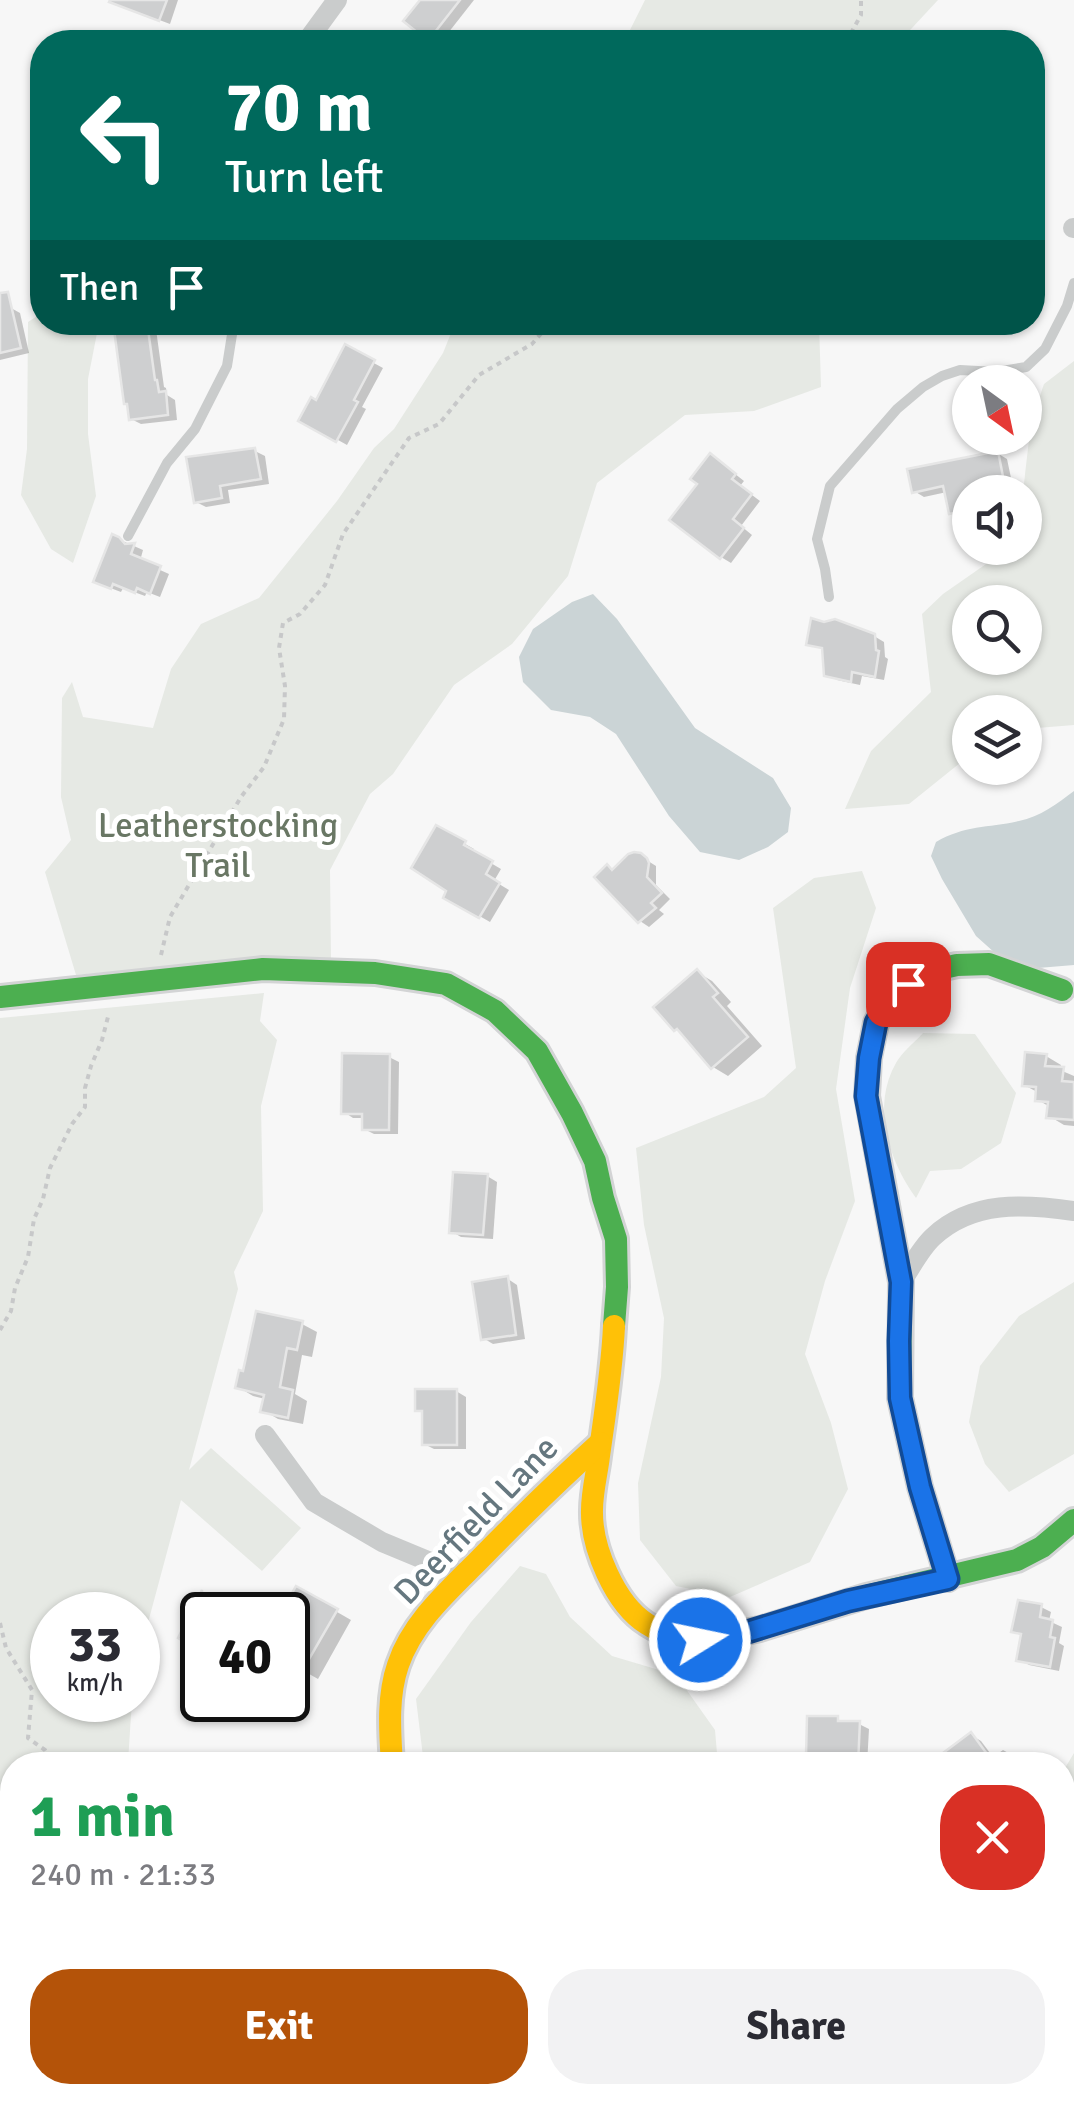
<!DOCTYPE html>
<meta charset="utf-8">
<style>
body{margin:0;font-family:Signika,sans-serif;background:#f2f2f3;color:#2b2b33;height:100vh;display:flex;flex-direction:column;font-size:38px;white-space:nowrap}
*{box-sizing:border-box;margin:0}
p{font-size:32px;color:#7c7c81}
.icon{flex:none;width:55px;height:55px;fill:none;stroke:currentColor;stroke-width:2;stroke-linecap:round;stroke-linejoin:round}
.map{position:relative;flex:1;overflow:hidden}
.side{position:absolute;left:0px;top:1752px;width:1075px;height:352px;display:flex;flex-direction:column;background:#fff;border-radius:40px 40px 0 0;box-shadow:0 2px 8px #0004}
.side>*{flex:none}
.banner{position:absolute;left:30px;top:30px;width:1015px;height:305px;border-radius:40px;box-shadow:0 2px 8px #0004;background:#00695c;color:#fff;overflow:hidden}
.needle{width:65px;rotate:147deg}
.buttons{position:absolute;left:952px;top:365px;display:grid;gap:20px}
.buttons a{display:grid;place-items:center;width:90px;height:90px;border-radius:50%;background:#fff;box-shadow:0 2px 8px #0004;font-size:50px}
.speed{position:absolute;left:30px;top:1592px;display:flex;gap:20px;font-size:50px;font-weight:700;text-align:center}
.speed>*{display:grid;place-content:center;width:130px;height:130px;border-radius:50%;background:#fff;box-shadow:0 2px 8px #0004;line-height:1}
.speed small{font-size:25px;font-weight:400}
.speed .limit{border:5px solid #111;border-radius:15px;background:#fff;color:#111}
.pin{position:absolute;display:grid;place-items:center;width:85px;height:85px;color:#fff;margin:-42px;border-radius:20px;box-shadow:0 5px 15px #0006}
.me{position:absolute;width:110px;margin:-55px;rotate:80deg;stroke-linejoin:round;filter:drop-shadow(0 0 8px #0008)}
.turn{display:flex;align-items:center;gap:35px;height:210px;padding:0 30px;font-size:45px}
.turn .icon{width:130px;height:130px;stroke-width:2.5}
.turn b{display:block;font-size:70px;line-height:85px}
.then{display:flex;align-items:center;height:95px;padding:0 30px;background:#0003;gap:20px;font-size:38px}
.round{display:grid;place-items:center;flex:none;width:105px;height:105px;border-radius:40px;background:#f2f2f3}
.head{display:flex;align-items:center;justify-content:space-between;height:170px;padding:0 30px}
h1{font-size:60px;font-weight:700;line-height:75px;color:#1e9e55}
.button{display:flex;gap:20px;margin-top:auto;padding:20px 30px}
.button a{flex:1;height:115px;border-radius:40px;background:#b45309;color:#fff;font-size:40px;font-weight:700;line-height:115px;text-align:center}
.button a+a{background:#f2f2f3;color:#2b2b33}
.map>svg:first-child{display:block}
.green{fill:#e6e9e4;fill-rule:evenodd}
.water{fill:#cbd4d6}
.shadow{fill:#0003}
.building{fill:#cecfd0;stroke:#e6e6e6;stroke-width:2.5}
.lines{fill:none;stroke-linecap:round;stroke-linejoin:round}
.fast-casing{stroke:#d3d4d5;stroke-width:28}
.slow-casing{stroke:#d3d4d5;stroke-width:28}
.path{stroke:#c7c8c9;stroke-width:4;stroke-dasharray:5 5;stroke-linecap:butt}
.lane{stroke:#cacccc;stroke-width:10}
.street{stroke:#cacccc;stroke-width:20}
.fast{stroke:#4caf50;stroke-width:22}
.slow{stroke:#ffc107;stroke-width:22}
.route-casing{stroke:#114b97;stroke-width:25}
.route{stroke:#1a73e8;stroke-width:18}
.labels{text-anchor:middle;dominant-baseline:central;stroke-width:10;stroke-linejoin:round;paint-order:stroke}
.park-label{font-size:35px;fill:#697764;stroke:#fff}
.street-label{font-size:35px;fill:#65777f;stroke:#fff}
</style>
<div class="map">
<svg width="1074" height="2103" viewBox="0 0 1074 2103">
<rect width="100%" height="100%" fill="#f7f7f7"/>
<g class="green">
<path d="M645 0H938L899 42H624Z"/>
<path d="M42 313V322L101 323 98 328 88 379V434L96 496 73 563 51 549 21 495 27 449 28 322Z"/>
<path d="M455 323H819L821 387 754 411 685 415 597 483 568 576 512 644 454 685 393 774 370 794 330 870 331 961 264 957 76 975 45 872 71 840 61 797 62 698 72 682 83 717 153 728 171 669 201 624 259 598 337 501 374 448 394 429 443 353Z"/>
<path d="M1074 361V725L1025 729V712H970V755L909 804 845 809 871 751 931 692 922 614 943 594 1009 548H1025L1023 492 1031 422 1044 384ZM970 602H1025V658H970Z"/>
<path d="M862 871 876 908 850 988 836 1089 855 1201 825 1281 805 1354 831 1423 848 1489 810 1562 730 1597 676 1586 640 1540 638 1483 661 1377 664 1318 644 1225 636 1148 764 1097 796 1068 773 908 814 878Z"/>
<path d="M264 993 260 1021 277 1040 261 1106 263 1211 234 1272 238 1289 189 1470 211 1448 301 1528 262 1571 181 1500 138 1660V1615H52V1700H132L128 1762 130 1765H12V2092L66 2093 65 2103H0V1878L4 1840 0 1825V1018Z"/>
<path d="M923 1033 975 1034 1016 1093 1001 1143 961 1169 930 1171 916 1198C889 1161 871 1106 896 1063 902 1052 915 1042 923 1033Z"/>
<path d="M1074 1282V1454L1009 1492 985 1464 969 1422 980 1366 1019 1316Z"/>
<path d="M520 1566 546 1574 570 1617 612 1656 676 1675 715 1730 718 1765H424L416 1699 471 1622Z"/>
<path d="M1074 1753V2103H758L753 2093 1062 2092V1773Z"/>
</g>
<g class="water">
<path d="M593 594 617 619 695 728 773 778 791 808 788 832 768 847 739 860 700 852 669 816 616 734 590 717 551 710 523 682 519 657 533 629 572 602Z"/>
<path d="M1074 791V965L1038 968 995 953 976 936 942 879 931 856 936 842C965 825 988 828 1019 821 1040 817 1058 803 1074 791Z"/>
</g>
<g class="shadow">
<path d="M131 0H178L170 24 138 12Z"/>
<path d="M423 0H474L441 42 430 39Z"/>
<path d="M11 308 20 313 29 353 0 360V310Z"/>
<path d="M116 322H155L164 387 166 388 167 395 175 400 177 420 141 424 131 419Z"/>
<path d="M346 348 383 368 362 407 366 409 347 445 302 420 317 403Z"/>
<path d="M255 451 265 456 269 484 228 490 230 503 206 507 196 502Z"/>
<path d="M997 453 1007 459 1014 492H970V517L961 518 951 513 947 492 924 497 914 491Z"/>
<path d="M720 462 744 481 740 486 760 501 741 526 752 535 731 563 721 557Z"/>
<path d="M118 539 143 550 140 561 169 574 160 597 147 592 145 596 123 588 121 592 105 586Z"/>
<path d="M874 636 884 642 885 657 888 659 884 680 862 676 860 685 837 680 827 674 825 650 809 643Z"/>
<path d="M437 828 474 849 472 852 501 869 494 881 509 890 490 922 446 897 449 890Z"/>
<path d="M637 854 656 866V885L670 899 659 910 664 914 649 927 640 921 615 872Z"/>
<path d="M697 972 712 981 731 1002 727 1006 762 1046 728 1076 713 1067 684 1034 676 1029Z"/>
<path d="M1046 1056 1061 1065 1060 1070 1074 1076V1126L1064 1125 1049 1116 1050 1107 1038 1100 1039 1093 1024 1085Z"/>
<path d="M389 1057 399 1062 398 1134H374L364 1129V1118H353L344 1112Z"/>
<path d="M487 1176 497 1182 493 1239 461 1237 451 1231Z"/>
<path d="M508 1279 517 1285 525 1339 493 1344 483 1338Z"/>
<path d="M302 1324 317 1332 312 1357 302 1355 295 1394 307 1401 303 1424 278 1419 263 1410 265 1399 253 1396 238 1387Z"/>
<path d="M456 1391 466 1397V1449H434L424 1444V1414L418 1410Z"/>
<path d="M297 1589 351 1620 318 1679 288 1662V1615H283Z"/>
<path d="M1041 1607 1051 1612 1049 1621 1062 1627 1059 1643 1064 1646 1059 1671 1029 1665 1019 1659 1023 1636 1014 1631Z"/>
<path d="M837 1719 845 1723 859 1724 869 1729 867 1765H829V1760H819L809 1754Z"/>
<path d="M971 1735 981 1741 993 1757 1003 1750 1012 1755 1019 1765H939Z"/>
<path d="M160 1754 205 1761 212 1765H159Z"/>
<path d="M105 2092H171L168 2101 173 2103H101Z"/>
</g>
<g class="building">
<path d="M110 0H167L159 21 109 2Z"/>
<path d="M420 0H460L428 41 403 21Z"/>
<path d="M8 292 21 348 0 353V293Z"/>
<path d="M113 322H147L155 380H157L159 392 166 391 168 415 129 420 127 404H124Z"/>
<path d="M345 344 375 360 354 400 358 402 336 442 298 421 311 397 316 400Z"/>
<path d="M255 448 261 479 220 486 222 498 194 503 186 457Z"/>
<path d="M998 451 1006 492H970V510L949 514 943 486 912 493 907 469Z"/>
<path d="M710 453 736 474 732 479 752 494 733 519 744 528 720 559 669 520 697 484 690 479Z"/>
<path d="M112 534 119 537 125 544 135 543 131 554 161 566 150 594 137 588 135 593 113 584 111 589 93 582Z"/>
<path d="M811 618 824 622 835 619 875 634 876 650 879 651 875 677 852 672 851 682 824 676 822 648 806 645Z"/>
<path d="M436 825 466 841 464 845 493 861 486 874 500 883 479 918 443 898 446 891 411 868Z"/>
<path d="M634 852 641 853 647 858 649 863 647 877 662 893 651 903 656 908 638 923 594 877 607 864 612 870 628 854Z"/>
<path d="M697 969 718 993 713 997 748 1037 711 1069 677 1029 674 1031 653 1007Z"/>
<path d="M1025 1052 1047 1054 1045 1066 1064 1067 1062 1081 1074 1082V1120L1046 1118 1048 1102 1035 1101 1036 1087 1022 1086Z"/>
<path d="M342 1053 390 1054 389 1130H362V1114H341Z"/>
<path d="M453 1172 488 1174 483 1235 449 1233Z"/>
<path d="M508 1276 516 1335 481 1340 472 1282Z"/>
<path d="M256 1311 303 1321 297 1350 287 1348 280 1387 293 1390 288 1418 260 1412 264 1395 235 1388 239 1370 243 1371Z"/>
<path d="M415 1389H457V1445H422V1411H415Z"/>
<path d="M296 1586 338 1609 301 1673 288 1665V1615H280Z"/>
<path d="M202 1590V1652L178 1638Z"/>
<path d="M1018 1600 1042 1604 1040 1617 1053 1620 1050 1637 1055 1638 1050 1667 1016 1661 1021 1634 1011 1632Z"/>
<path d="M807 1716H838V1721H860L858 1765H827V1756L806 1755Z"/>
<path d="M971 1732 995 1765H927Z"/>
</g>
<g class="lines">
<g class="fast-casing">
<g id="fast">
<path d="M0 997 263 969 375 973 446 984 495 1011 537 1051 572 1113 595 1161 603 1198 616 1239 617 1287 614 1326"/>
<path d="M948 1579 920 1487 900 1398 901 1282 867 1096 869 1058 876 1023 890 997 926 972 957 965 989 964 1062 990"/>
<path d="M721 1637 760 1629 866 1596 1017 1560 1042 1547 1074 1520"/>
</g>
</g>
<g class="slow-casing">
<g id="slow">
<path d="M614 1326C612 1370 605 1413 599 1456 597 1473 592 1492 592 1510 591 1547 615 1604 647 1624 669 1639 696 1639 721 1637"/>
<path d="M392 1765C390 1732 387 1697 398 1665 412 1623 447 1592 478 1561 517 1521 558 1481 600 1443"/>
</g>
</g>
<g class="path">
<path d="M846 42 861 15V0"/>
<path d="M161 955 170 917 241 797 264 767 284 719 285 686 279 648 283 623 300 614 325 585 343 534 409 438 439 424 479 375 532 344 551 322"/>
<path d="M0 1330 11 1311 15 1288 28 1257 34 1219 43 1199 50 1168 72 1124 85 1107V1088L91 1066 102 1040 109 1013"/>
<path d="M0 1623 6 1648 32 1690 28 1738 45 1750 54 1765"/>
</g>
<g class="lane">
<path d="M128 536 167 463 195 429 227 366 234 322"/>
<path d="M829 597 825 569 817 539 830 486 897 409 923 387 942 376 960 370 996 372 1026 367 1045 349 1067 306 1074 283"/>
<path d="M416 2092 421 2103"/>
</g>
<g class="street">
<path d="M308 42 310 37 337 0"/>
<path d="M1073 228H1074"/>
<path d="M901 1282C911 1268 920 1249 933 1237 972 1200 1025 1204 1074 1211"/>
<path d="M265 1435 314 1502 382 1542 464 1576"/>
<path d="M0 1866 12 1872"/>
<path d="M226 2103 227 2092"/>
</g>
<use href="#fast" class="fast"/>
<use href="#slow" class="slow"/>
</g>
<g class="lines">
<g class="route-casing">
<path id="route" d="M700 1640 744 1633 848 1601 948 1579 920 1487 900 1398 899 1341 901 1282 866 1096 869 1058 876 1023 890 997 908 984"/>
</g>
<use href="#route" class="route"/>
</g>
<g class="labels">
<g class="park-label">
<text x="218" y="825">Leatherstocking<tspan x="218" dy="40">Trail</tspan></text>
</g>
<g class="street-label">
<text transform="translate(476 1520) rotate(-46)">Deerfield Lane</text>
</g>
</g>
</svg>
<div class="buttons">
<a><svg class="needle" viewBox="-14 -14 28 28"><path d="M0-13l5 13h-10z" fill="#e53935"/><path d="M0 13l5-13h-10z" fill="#7c7c81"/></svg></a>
<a><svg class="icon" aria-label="sound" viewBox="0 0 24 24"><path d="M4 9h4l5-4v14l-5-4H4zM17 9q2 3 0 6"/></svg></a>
<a><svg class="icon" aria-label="search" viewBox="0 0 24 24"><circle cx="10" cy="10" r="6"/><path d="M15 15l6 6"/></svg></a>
<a><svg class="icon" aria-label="layers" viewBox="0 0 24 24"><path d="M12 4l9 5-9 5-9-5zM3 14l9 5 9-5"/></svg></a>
</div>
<div class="speed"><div>33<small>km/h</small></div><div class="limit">40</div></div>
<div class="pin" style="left:908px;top:984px;background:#d93025"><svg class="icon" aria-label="arrive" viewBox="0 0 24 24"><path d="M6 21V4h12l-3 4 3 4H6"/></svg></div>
<svg class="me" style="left:700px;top:1640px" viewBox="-20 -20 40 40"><circle r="17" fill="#1a73e8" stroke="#fff" stroke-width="3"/><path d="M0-11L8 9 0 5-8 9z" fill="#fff"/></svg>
<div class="banner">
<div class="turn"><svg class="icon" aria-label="left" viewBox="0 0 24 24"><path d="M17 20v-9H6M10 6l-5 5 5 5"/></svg><div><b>70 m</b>Turn left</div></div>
<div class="then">Then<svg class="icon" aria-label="arrive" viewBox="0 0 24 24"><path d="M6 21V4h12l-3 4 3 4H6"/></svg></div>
</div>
<section class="side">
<div class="head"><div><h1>1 min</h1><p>240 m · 21:33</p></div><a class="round" style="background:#d93025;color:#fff"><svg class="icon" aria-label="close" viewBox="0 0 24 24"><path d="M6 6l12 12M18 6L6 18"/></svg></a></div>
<div class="button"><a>Exit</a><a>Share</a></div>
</section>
</div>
